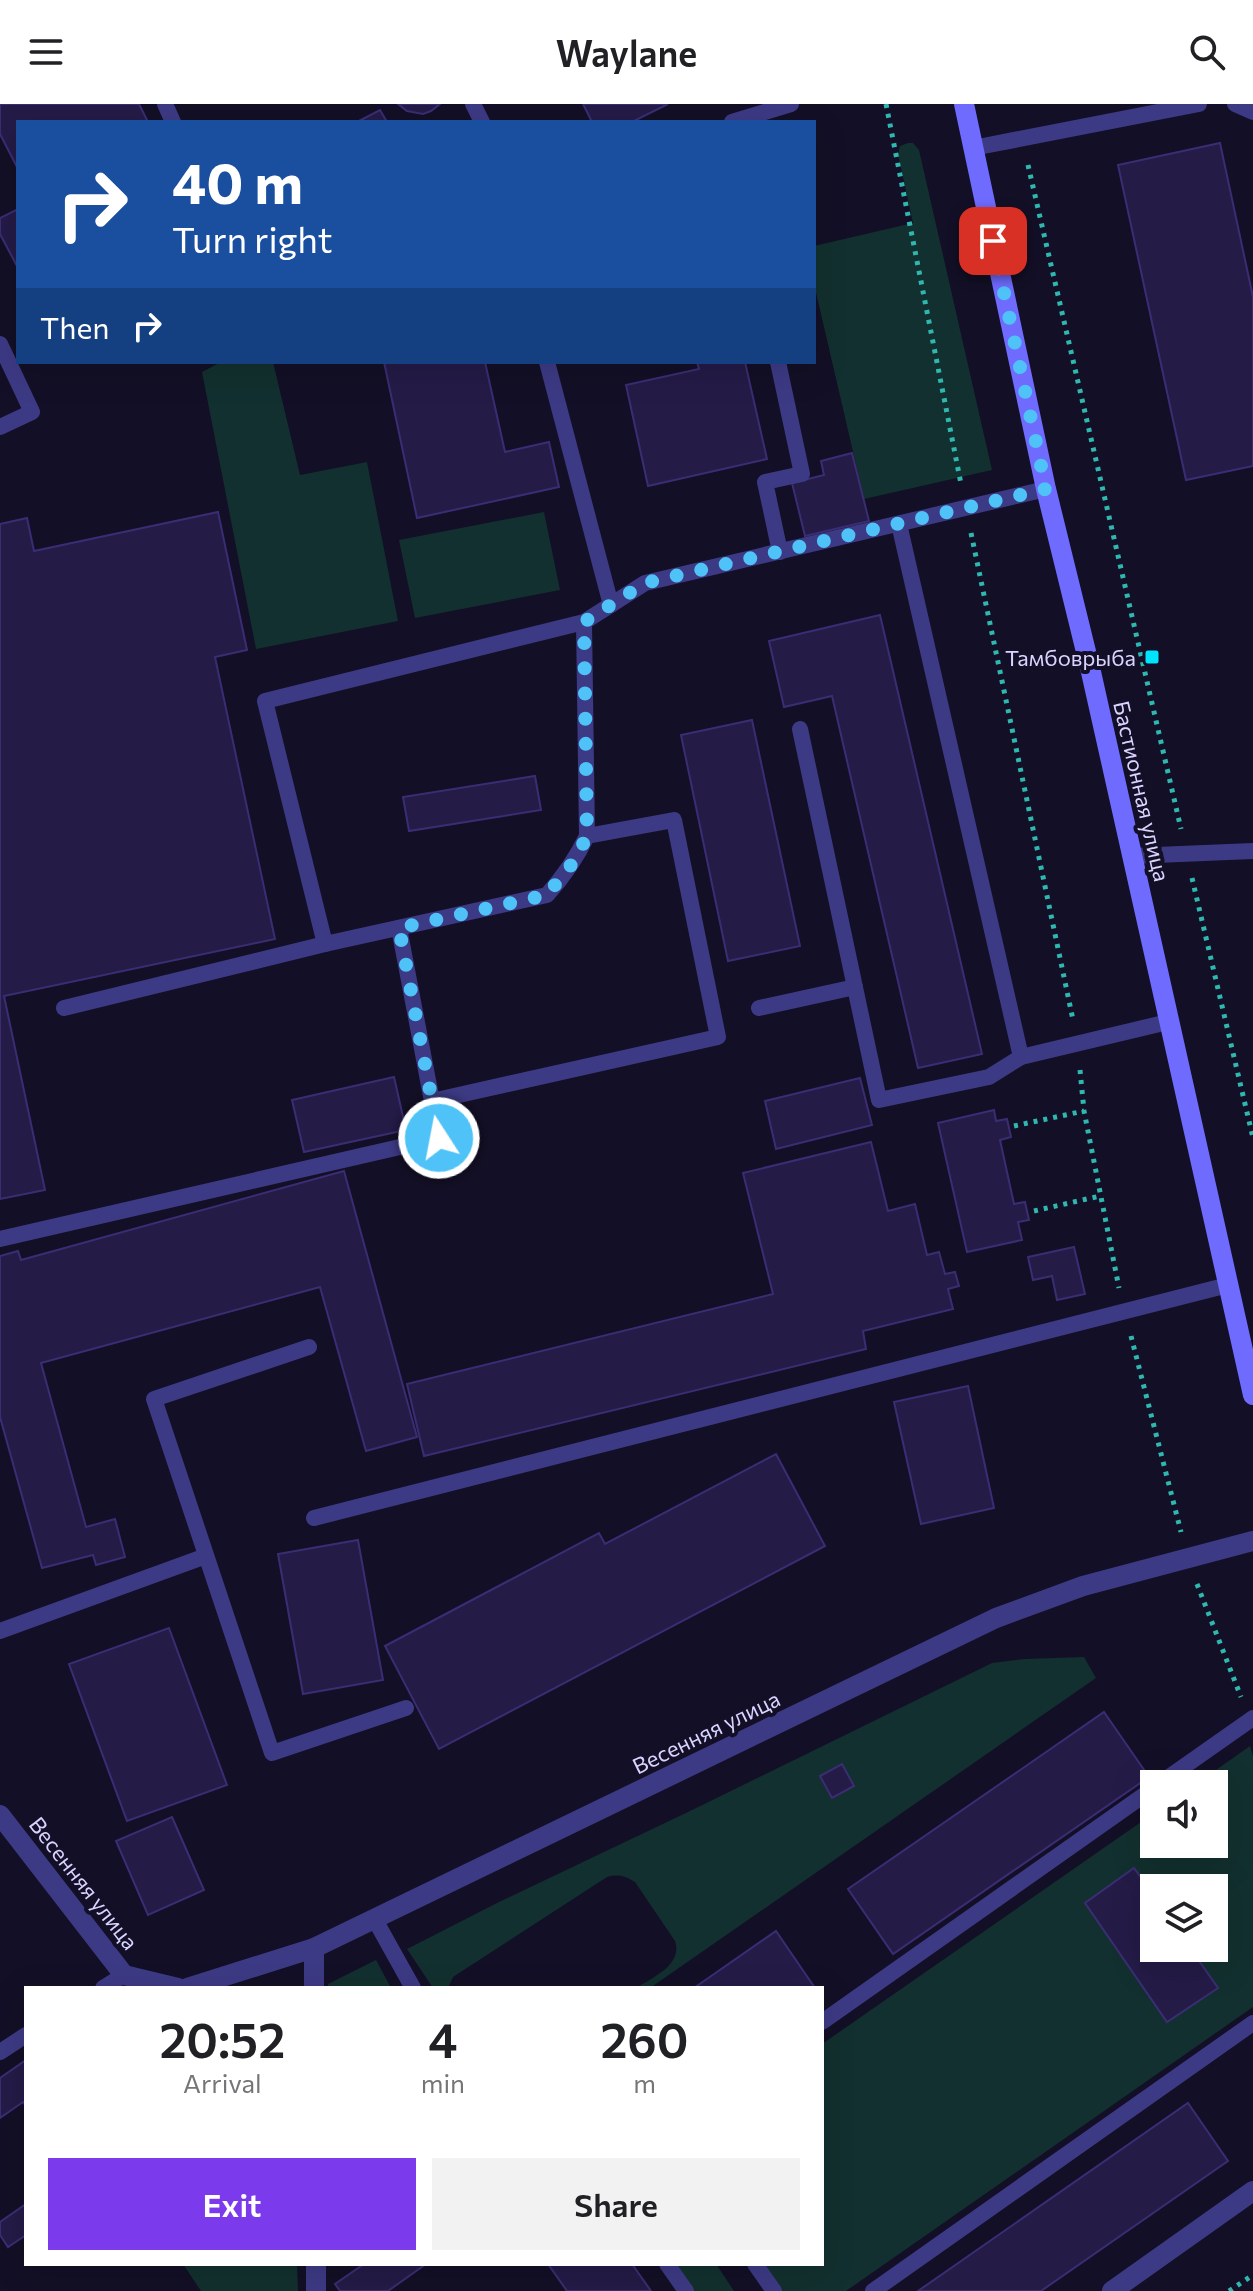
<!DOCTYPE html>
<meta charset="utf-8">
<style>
body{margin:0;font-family:Commissioner,sans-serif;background:#f2f2f2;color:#202124;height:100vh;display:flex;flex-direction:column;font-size:30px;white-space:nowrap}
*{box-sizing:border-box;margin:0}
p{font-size:26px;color:#757577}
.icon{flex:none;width:44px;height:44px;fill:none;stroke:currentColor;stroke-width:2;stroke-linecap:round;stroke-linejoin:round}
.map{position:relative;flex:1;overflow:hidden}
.sheet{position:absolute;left:24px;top:1882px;width:800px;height:280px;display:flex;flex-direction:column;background:#fff;border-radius:0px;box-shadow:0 8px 32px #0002}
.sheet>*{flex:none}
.banner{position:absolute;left:16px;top:16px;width:800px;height:244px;border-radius:0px;box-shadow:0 8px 32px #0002;background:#1a4fa0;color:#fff;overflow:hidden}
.controls{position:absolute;left:1140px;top:1666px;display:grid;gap:16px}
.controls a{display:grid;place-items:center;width:88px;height:88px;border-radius:0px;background:#fff;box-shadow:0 8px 32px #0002;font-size:40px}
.pin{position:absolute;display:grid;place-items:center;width:68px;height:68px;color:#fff;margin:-34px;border-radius:16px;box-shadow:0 4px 12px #0006}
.me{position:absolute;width:88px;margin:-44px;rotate:349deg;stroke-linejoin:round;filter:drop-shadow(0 0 6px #0008)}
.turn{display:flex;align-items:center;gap:28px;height:168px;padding:0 24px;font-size:36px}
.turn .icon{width:104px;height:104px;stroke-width:2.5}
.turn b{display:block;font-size:56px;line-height:68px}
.then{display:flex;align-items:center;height:76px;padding:0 24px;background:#0003;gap:16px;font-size:30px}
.eta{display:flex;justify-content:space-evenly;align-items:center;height:136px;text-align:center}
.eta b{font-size:48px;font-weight:600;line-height:56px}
.action{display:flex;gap:16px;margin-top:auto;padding:16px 24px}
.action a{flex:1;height:92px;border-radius:0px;background:#7c3aed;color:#fff;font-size:32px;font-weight:600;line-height:92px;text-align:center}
.action a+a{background:#f2f2f2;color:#202124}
header{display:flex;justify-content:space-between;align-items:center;height:104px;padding:0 24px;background:#fff;font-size:36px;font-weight:600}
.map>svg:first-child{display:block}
.green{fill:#12302f;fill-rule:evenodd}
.building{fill:#241b47;stroke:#3b2d73;stroke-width:2}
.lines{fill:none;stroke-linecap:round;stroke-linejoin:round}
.path{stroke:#2fb8b0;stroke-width:5;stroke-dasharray:4 6;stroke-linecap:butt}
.lane{stroke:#3d3a85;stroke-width:16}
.street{stroke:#3d3a85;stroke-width:20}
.secondary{stroke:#6f6bff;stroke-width:20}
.route{stroke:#4fc3f7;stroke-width:14;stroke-dasharray:0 25.2}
.poi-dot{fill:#00e5ff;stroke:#130f26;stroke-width:3}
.labels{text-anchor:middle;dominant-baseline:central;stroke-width:8;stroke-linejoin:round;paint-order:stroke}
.poi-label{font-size:22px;fill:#d9d4ff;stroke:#130f26;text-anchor:end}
.street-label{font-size:22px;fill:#d9d4ff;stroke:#130f26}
</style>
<header><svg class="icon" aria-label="menu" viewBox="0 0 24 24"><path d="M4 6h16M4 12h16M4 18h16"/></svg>Waylane<svg class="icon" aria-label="search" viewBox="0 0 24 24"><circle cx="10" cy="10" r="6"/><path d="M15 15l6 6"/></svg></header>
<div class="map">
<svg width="1253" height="2187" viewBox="0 0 1253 2187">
<rect width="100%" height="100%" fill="#130f26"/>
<g class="green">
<path d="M908 39H913L919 46 992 366 864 395 814 180V142L913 119 898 50 900 42Z"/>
<path d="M221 258H273L300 371 367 358 398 517 256 545 202 268Z"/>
<path d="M544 408 560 486 415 514 399 436Z"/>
<path d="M1084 1553 1096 1574 650 1884H636C653 1873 683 1861 675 1837L635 1778C625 1772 619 1770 607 1773L453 1873 448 1884H433L407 1845 499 1798 690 1707 992 1559 1025 1555ZM841 1660 854 1682 832 1694 820 1672Z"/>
<path d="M1250 1642 1253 1652V1903L846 2187H768L749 2160H822V1940L1154 1709V1740H1214V1680H1196ZM1154 1784H1214V1844H1154Z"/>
<path d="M376 1856 391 1884H328V1880Z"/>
<path d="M183 2160H297L298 2187H201Z"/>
<path d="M673 2160H716L734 2187H692Z"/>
</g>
<g class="building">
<path d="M0 0H139L148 18H18V65L0 30Z"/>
<path d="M398 0H440L431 7 423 10 407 7Z"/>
<path d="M583 0H668L632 18H592Z"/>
<path d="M380 6 387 18H357Z"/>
<path d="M1220 39 1253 193V362L1186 376 1118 61Z"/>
<path d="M18 105V164L0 130V114Z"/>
<path d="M384 258H485L505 348 549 338 559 383 417 414Z"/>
<path d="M697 258H745L767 355 648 382 626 281 699 265Z"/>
<path d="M852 349 869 417 805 432 792 379 824 371 821 357Z"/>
<path d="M218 408 247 546 215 553 275 835 4 892 45 1086 0 1095V420L27 414 34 447Z"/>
<path d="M880 511 982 950 918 964 832 592 784 603 769 537Z"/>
<path d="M752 616 800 842 728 857 681 631Z"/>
<path d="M535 672 541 706 409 727 403 693Z"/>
<path d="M394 973 406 1026 304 1048 292 996Z"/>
<path d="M860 974 872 1021 776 1045 765 997Z"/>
<path d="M994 1006 996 1017 1007 1015 1011 1033 1000 1036 1014 1100 1025 1098 1029 1116 1018 1118 1022 1136 967 1148 938 1019Z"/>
<path d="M871 1038 888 1107 915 1100 927 1151 939 1148 945 1170 955 1168 959 1182 948 1185 953 1205 863 1227 866 1245 424 1352 407 1280 773 1190 743 1069Z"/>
<path d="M344 1067 417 1333 366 1347 320 1183 41 1259 86 1423 115 1415 125 1453 96 1461 93 1451 42 1464 0 1313V1152L18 1147 21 1156Z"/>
<path d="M1074 1143 1085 1190 1057 1196 1052 1172 1033 1176 1028 1153Z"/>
<path d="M968 1282 994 1404 921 1420 894 1298Z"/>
<path d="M776 1350 825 1442 439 1645 385 1542 599 1429 605 1440Z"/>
<path d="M358 1436 383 1576 303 1590 278 1450Z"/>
<path d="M169 1524 227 1681 127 1717 69 1560Z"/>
<path d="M1104 1608 1149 1673 893 1850 848 1785Z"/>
<path d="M842 1660 854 1682 832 1694 820 1672Z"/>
<path d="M172 1713 204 1786 148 1811 116 1737Z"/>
<path d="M1134 1764 1154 1792V1844H1190L1218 1884 1167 1918 1085 1799Z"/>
<path d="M776 1827 815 1884H694Z"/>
<path d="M26 1956V2002L23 1998 0 2014V1974Z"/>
<path d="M1188 1999 1228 2057 1041 2187H918Z"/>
<path d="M26 2100V2131L8 2143 0 2131V2118Z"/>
<path d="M364 2160H426L388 2187H340L335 2180Z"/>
<path d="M548 2160H632L651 2187H567Z"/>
</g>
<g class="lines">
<g class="path">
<path d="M886 0 961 380"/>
<path d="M1028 61 1181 725"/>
<path d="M971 429 1073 916"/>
<path d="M1192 774 1253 1034"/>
<path d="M1080 966 1084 1007 1119 1184"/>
<path d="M1014 1022 1084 1007"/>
<path d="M1034 1107 1100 1092"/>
<path d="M1131 1232 1181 1428"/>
<path d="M1197 1480 1241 1593"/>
<path d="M1229 2187 1253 2171"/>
</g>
<g class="lane">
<path d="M165 0 173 18"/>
<path d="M473 0 482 18"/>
<path d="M1235 0 1253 8"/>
<path d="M732 18 791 0"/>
<path d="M973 44 1199 0"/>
<path d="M0 240 32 308 0 323"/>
<path d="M547 258 611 501"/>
<path d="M778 258 802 370 765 378 780 448"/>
<path d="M899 420 1021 953"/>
<path d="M584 518 587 732C576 755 564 772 547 791L325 840 265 597 584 518 645 479 1046 385"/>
<path d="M800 625 879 996 989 973 1021 953 1168 918"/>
<path d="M1132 752 1253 747"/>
<path d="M64 904 325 840"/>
<path d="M759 904 855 883"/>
<path d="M432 997 718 933 674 716 587 732"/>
<path d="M0 1135 439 1034 399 824"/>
<path d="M309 1243 154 1295 272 1649 406 1604"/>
<path d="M314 1414 1228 1181"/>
<path d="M0 1527 206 1452"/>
<path d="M1159 1680 1253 1614"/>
<path d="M374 1814 413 1884"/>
<path d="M103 1884 124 1871"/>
<path d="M822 1918 1154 1684"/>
<path d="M0 1948 26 1931"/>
<path d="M667 2160 686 2187"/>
<path d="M755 2160 774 2187"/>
<path d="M873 2187 1253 1919"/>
</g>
<g class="street">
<path d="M0 1711 124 1871 178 1884"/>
<path d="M314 1844V1884"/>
<path d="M187 1884 314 1844 996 1514 1083 1482 1253 1437"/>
<path d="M316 2160V2187"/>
<path d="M1112 2187 1253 2087"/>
</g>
<path class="secondary" d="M964 0 1046 385 1091 568 1253 1291"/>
</g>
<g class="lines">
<path class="route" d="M439 1034 399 824 547 791 575 756 587 732 584 518 645 479 1046 385 993 137"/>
</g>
<rect class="poi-dot" x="1144" y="545" width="16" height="16" rx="4"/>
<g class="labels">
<g class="poi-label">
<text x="1136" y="553">Тамбоврыба</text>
</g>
<g class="street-label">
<text transform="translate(1142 687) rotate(77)">Бастионная улица</text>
<text transform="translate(706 1628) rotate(-26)">Весенняя улица</text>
<text transform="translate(84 1779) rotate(52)">Весенняя улица</text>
</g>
</g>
</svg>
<div class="controls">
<a><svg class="icon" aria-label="sound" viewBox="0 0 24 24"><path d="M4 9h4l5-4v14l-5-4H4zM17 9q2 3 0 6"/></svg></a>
<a><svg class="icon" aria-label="layers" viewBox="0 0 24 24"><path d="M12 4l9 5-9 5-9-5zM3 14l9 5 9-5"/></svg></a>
</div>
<div class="pin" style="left:993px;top:137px;background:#d93025"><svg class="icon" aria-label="arrive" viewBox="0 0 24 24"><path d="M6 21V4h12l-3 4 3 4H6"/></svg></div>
<svg class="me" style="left:439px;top:1034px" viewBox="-20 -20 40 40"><circle r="17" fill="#4fc3f7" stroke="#fff" stroke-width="3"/><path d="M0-11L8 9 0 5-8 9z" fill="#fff"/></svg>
<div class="banner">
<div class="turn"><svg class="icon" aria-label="right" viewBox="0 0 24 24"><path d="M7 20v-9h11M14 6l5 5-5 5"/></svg><div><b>40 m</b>Turn right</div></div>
<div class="then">Then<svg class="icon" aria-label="right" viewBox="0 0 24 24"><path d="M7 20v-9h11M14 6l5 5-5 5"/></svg></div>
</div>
<section class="sheet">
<div class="eta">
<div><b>20:52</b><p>Arrival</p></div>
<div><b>4</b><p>min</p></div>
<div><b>260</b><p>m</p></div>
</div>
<div class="action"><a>Exit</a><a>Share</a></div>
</section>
</div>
